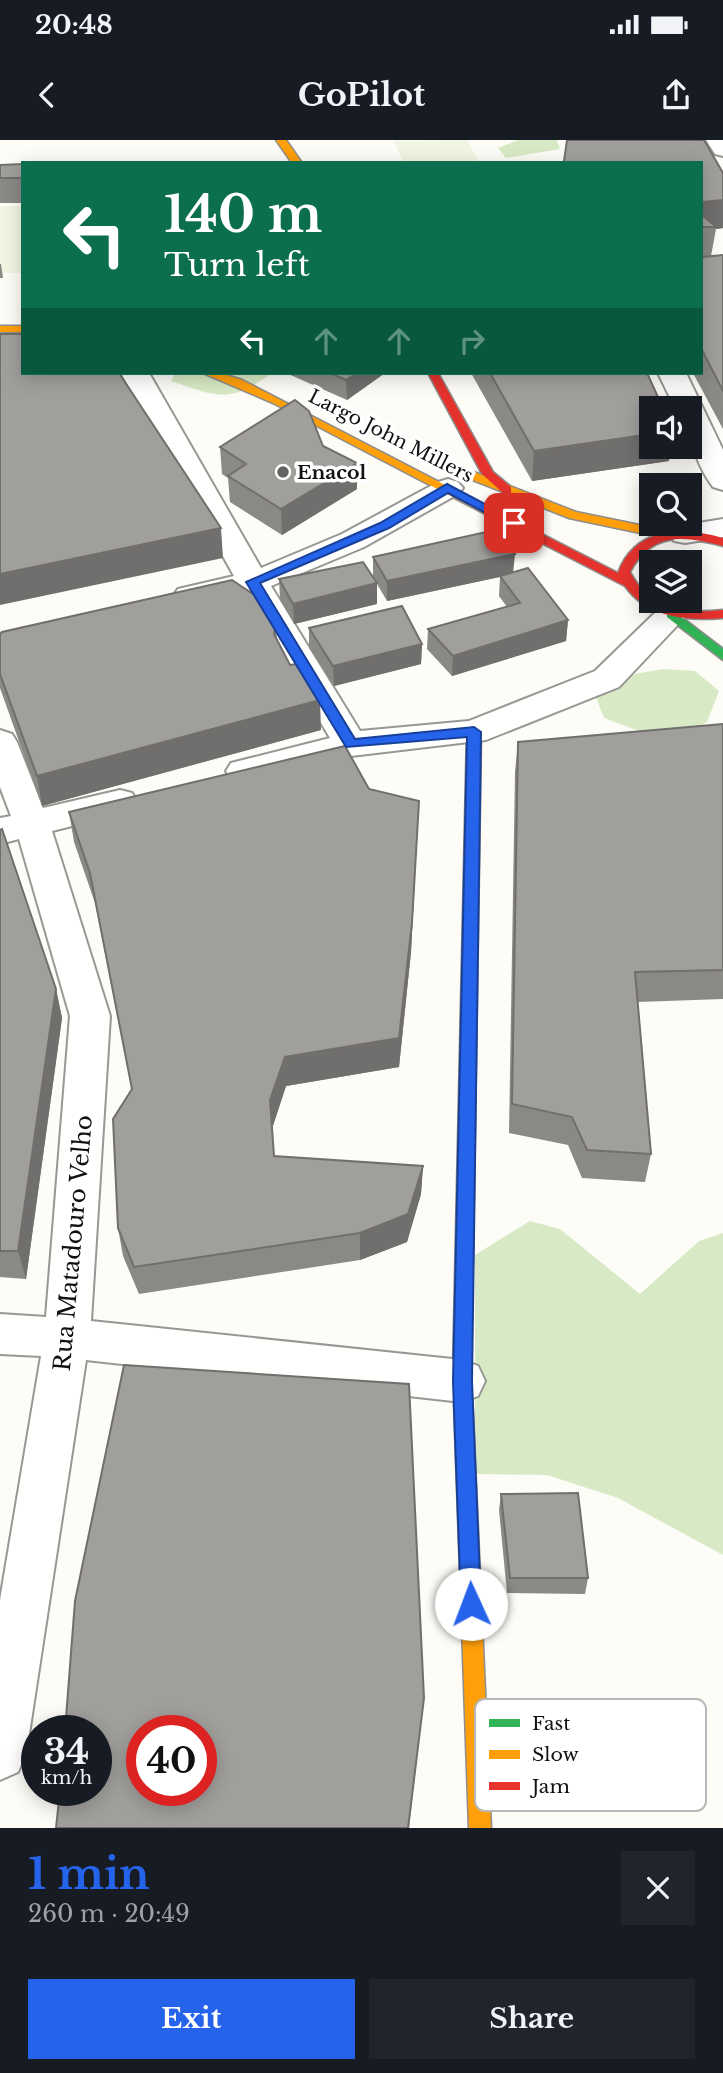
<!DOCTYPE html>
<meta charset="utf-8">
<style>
body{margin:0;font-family:"Libre Baskerville",serif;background:#20242c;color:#f1f3f6;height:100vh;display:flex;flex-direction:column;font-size:26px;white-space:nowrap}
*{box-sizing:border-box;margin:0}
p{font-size:23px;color:#9ea1a6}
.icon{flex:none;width:38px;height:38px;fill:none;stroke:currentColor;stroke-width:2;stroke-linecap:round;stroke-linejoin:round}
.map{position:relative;height:1688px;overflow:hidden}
.sheet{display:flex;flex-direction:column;background:#171b24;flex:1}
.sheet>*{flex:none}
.top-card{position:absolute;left:21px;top:21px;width:682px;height:214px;border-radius:0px;box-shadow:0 4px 18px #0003;background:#0b6e4f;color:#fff;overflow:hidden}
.tools{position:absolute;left:639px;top:256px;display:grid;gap:14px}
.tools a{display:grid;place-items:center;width:63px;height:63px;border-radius:0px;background:#171b24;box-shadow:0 4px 18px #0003;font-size:35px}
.speed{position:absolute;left:21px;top:1575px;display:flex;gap:14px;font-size:35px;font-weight:700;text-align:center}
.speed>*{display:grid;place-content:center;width:91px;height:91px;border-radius:50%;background:#171b24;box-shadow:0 4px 18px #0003;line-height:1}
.speed small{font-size:18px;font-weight:400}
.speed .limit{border:10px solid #d22;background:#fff;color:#111}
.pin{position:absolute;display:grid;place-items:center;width:60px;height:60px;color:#fff;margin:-30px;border-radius:14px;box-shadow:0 4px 10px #0006}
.me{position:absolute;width:77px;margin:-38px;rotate:358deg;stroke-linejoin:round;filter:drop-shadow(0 0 5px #0008)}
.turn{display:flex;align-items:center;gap:24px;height:147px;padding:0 28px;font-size:32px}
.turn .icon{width:91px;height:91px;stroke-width:2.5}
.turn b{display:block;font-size:49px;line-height:60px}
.lanes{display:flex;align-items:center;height:66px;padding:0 28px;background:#0003;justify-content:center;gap:35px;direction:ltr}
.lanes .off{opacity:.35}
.round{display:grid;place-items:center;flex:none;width:74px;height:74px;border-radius:0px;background:#20242c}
.summary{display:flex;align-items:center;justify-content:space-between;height:119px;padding:0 28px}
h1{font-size:42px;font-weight:800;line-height:52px;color:#2563eb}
.action{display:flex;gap:14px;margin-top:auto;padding:14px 28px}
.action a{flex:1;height:80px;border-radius:0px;background:#2563eb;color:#fff;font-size:28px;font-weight:800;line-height:80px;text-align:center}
.action a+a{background:#20242c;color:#f1f3f6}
.status{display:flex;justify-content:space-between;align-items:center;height:49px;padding:0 35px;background:#171b24;direction:ltr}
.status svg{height:19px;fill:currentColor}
header{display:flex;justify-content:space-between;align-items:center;height:91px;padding:0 28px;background:#171b24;font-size:32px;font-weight:800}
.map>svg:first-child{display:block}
.forest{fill:#d8eac5}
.pitch{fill:#f0f6e1}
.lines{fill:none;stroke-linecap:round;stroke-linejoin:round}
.street-casing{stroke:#979795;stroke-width:4}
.fast-casing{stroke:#8e8d8b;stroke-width:3}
.slow-casing{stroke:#8e8d8b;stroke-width:3}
.jam-casing{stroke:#8e8d8b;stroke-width:3}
.street{fill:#fffffe;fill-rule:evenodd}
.fast{fill:#30b455;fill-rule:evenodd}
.slow{fill:#ff9f0a;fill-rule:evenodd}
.jam{fill:#e5322d;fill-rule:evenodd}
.wall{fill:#8a8986}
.shaded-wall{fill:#716f6d}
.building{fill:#a19f9c;stroke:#716f6d;stroke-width:2;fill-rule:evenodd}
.route{fill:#2563eb;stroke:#184099;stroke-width:2}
.poi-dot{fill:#646362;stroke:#fff;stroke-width:2.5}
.labels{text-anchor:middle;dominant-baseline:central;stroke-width:7;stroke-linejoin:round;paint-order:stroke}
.far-street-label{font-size:19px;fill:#111;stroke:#fff}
.far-poi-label{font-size:19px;font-weight:bold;fill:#111;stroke:#fff;text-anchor:start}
.street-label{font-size:23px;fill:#111;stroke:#fff}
.key{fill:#fff;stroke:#b8b8b8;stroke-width:2}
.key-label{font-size:19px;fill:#111}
</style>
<div class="status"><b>20:48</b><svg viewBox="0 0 49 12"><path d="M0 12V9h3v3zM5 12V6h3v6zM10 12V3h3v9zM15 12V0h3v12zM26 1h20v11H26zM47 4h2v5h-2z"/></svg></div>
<header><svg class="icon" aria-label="back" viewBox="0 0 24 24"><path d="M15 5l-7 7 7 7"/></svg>GoPilot<svg class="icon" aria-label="share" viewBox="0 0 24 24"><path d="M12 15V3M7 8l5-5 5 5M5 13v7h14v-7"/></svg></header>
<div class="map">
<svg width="723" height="1688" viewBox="0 0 723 1688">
<rect width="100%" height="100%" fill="#fdfcf7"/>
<g class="forest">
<path d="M518 0H557L560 9 506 18 498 8Z"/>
<path d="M175 233H272C229 264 218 257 171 241Z"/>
<path d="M664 529 695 531 719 551 707 582 677 597 639 591 604 578 595 555 623 536Z"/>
<path d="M530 1081 560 1089 640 1154 699 1101 723 1093V1415L618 1358 547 1335 475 1334V1115Z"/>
</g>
<g class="pitch">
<path d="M467 0 479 23H404L394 1Z"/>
<rect x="0" y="66" width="23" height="67"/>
</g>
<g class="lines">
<g class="street-casing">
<g id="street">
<path d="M706 0H723V16L715 14Z"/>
<path d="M121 233H149L261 428 342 394 438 342 448 339 458 342 463 348 458 354 364 407 271 446 360 591 469 581 595 531 661 467 672 464 683 467 688 474 619 547 486 600 351 616 243 643 231 639 226 631 231 623 330 598 244 454 189 466 178 463 173 456 178 449 234 436Z"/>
<path d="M658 233H686L723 310V350L713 347C694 321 690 299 690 268H675Z"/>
<path d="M723 379V397L685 403 674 401 670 394 674 387Z"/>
<path d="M0 590 12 594 17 602 43 668 120 650 132 653 138 662 132 671 52 691 110 876 91 1181 462 1220 478 1226 485 1241 478 1256 462 1262 86 1220 26 1614 18 1632 0 1640V1460L41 1216 0 1214V1174L46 1177 70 876 19 699 0 704V678L11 676 0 647Z"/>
</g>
</g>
<g class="fast-casing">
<g id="fast">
<path d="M672 470 723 509V520L667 477V471Z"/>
<path d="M474 587 481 592 471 1232 469 1238 462 1240 455 1238 453 1232 467 592Z"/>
</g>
</g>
<g class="slow-casing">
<g id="slow">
<path d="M276 0H286L302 23H292Z"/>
<rect x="0" y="186" width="23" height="6"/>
<path d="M203 233H220L242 240 501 374 495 378 491 377 273 263Z"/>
<path d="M474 332 576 372 669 391 675 395 669 399 569 378 470 339V333Z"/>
<path d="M462 1224 469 1226 471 1232 491 1688H469L453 1232 455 1226Z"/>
</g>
</g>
<g class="jam-casing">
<g id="jam">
<path d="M428 233H438L493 332 511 347V353H503L482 334Z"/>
<path d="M495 370 618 433C635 387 682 386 723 398V406C684 396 652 391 630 432 651 471 681 474 723 470V478C686 481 648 478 625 446L491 377 489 374Z"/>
</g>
</g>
<use href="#street" class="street"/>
<use href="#fast" class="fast"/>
<use href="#slow" class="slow"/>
<use href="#jam" class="jam"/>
</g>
<g class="wall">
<path d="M702 23 723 33V88L716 89 711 116H702Z"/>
<path d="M23 24V63H0V25Z"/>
<path d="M723 115V289L693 233H702V117Z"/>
<path d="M0 124H1L3 138H0Z"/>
<path d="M286 233H385L347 260Z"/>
<path d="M471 233H647L651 306H671L669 321 532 341Z"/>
<path d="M323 306 357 349 282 395 230 362 228 338 222 334 220 307Z"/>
<path d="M373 417 513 433 568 480 566 501 452 536 427 509 428 489 507 467 499 456 500 437 387 461 377 444V464L294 484 280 459 279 439 373 437Z"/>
<path d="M276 483 277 499 321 590 42 666 0 548V494Z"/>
<path d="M309 488 422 504 421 524 334 546 309 508Z"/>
<path d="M723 584V859L637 862 651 1014 645 1042 582 1038 568 1005 509 993 515 632 518 602Z"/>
<path d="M369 649 419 661 411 812 399 927 286 946 272 988 274 1016 423 1026 421 1054 407 1102 360 1120 139 1154 123 1116 118 1088 132 950 95 763 74 702 69 672Z"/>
<path d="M0 690 56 849 62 878 26 1139 0 1137Z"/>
<path d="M501 1354 588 1438 585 1454 507 1453 499 1370Z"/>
</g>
<g class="shaded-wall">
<path d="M723 60V88L716 89V87H702V62Z"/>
<path d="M357 233H385L347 260 346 240Z"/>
<path d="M651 294V306H671L669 321 532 341 534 311Z"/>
<path d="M357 323V349L282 395 281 369Z"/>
<path d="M221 388 223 418 0 465V434Z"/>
<path d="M515 414 513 434 387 461V441Z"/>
<path d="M377 443V464L294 484 293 464Z"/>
<path d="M568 480 566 501 452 536 453 516Z"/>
<path d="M422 504 421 524 334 546 333 526Z"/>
<path d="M320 560 321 590 42 666 37 636Z"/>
<path d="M419 661 411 812 399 927 286 946 272 989 270 960 285 917Z"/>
<path d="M56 849 62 878 26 1139 18 1111Z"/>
<path d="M423 1026 421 1054 407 1102 360 1120V1093Z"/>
<path d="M424 1558 409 1688H408Z"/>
</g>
<g class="building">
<path d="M567 0H704L723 33V60L702 62V23H565L564 21Z"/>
<path d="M23 24V38H0V25Z"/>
<path d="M702 75 716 87H702Z"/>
<path d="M723 115V251L702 210V117Z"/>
<path d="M0 194H23V233H119L221 388 0 434Z"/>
<path d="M330 233H357L346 240Z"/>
<path d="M490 233H647L663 268H651V294L534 311Z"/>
<path d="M295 260 309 271 323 306 357 323 281 369 228 336 246 324 220 307Z"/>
<path d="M495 390 515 414 387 441 373 417Z"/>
<path d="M363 422 377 443 293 464 279 439Z"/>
<path d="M528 428 568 480 453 516 428 489 520 463 500 436Z"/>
<path d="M232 440 262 460 276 483 274 494 290 525 303 523 320 560 37 636 0 534V494L2 492Z"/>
<path d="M402 466 422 504 333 526 309 488Z"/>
<path d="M723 584V830L635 832 651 1014 587 1010 572 977 512 964 518 602Z"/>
<path d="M345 606 369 649 419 661 412 782 399 898 285 917 270 960 274 1016 423 1026 408 1074 360 1093 134 1127 118 1088 113 979 132 949 90 733 69 672Z"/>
<path d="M2 689 56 849 18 1111H0V690Z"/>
<path d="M124 1225 409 1244 424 1558 408 1688H56L60 1650H96V1591H65L75 1461ZM142 1591H201V1650H142Z"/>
<path d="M578 1353 588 1438H510L501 1354Z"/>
</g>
<path class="route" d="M447 344 521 383 519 386H510L448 353 389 388 260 443 355 599 474 587 481 592 472 1241 481 1464 478 1472 471 1475 464 1472 461 1464 453 1241 467 597 346 607 246 442 380 383Z"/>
<circle class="poi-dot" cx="283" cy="332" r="7"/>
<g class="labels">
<g class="far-street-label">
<text transform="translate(391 296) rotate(27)">Largo John Millers</text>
</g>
<g class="far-poi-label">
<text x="297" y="332">Enacol</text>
</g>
<g class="street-label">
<text transform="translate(73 1103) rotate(-85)">Rua Matadouro Velho</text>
</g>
</g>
<rect x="475" y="1559" width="231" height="112" rx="10" class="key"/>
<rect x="489" y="1579" width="31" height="8" fill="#30b455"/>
<rect x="489" y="1610" width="31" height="9" fill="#ff9f0a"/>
<rect x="489" y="1642" width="31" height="8" fill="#e5322d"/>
<g class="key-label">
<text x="532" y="1590">Fast</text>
<text x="532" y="1621">Slow</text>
<text x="532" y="1653">Jam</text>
</g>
</svg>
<div class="tools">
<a><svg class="icon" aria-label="sound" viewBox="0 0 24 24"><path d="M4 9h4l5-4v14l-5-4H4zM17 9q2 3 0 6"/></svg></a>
<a><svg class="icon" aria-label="search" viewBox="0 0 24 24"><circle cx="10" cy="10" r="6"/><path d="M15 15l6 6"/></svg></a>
<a><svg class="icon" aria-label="layers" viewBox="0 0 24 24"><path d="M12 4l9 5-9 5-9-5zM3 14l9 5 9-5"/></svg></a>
</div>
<div class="speed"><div>34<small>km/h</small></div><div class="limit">40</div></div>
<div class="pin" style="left:514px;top:383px;background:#d93025"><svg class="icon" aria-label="arrive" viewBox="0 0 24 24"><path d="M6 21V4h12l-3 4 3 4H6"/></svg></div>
<svg class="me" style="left:471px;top:1464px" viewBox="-20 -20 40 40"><circle r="19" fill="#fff"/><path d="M0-13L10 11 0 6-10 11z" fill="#2563eb"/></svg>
<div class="top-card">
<div class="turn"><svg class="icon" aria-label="left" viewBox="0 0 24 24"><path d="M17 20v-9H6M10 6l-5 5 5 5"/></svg><div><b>140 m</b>Turn left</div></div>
<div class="lanes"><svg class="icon" aria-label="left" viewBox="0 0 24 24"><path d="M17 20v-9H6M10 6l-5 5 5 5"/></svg><svg class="icon off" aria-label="ahead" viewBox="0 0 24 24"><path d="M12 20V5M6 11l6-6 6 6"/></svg><svg class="icon off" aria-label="ahead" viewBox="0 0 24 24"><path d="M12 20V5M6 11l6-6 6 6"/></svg><svg class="icon off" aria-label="right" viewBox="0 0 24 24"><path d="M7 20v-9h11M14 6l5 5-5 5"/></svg></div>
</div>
</div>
<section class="sheet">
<div class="summary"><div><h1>1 min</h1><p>260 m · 20:49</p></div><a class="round"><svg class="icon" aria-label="close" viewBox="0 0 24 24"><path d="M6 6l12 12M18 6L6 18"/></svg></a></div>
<div class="action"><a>Exit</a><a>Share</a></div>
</section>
